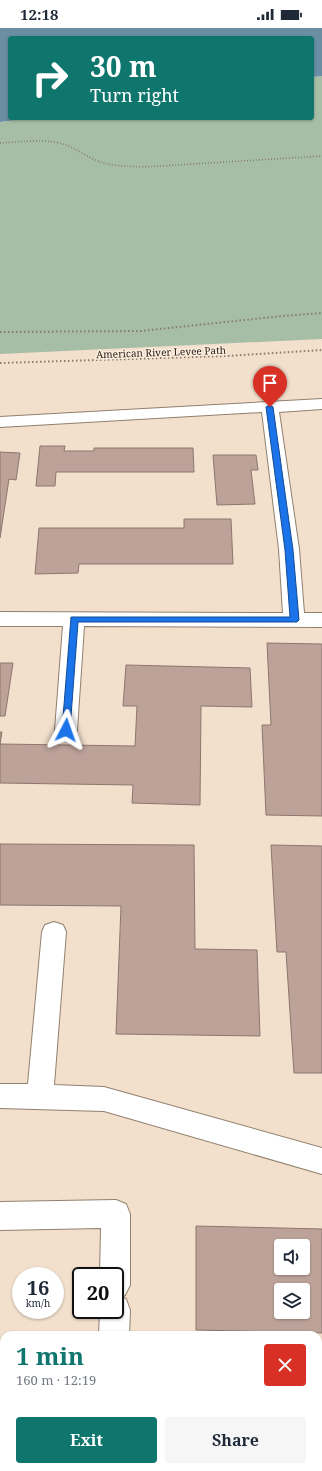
<!DOCTYPE html>
<meta charset="utf-8">
<style>
body{margin:0;font-family:"Noto Serif",serif;background:#f6f6f7;color:#1f2937;height:100vh;display:flex;flex-direction:column;font-size:15px;white-space:nowrap}
*{box-sizing:border-box;margin:0}
p{font-size:13px;color:#747a83}
.icon{flex:none;width:22px;height:22px;fill:none;stroke:currentColor;stroke-width:2;stroke-linecap:round;stroke-linejoin:round}
.map{position:relative;flex:1;overflow:hidden}
.details{position:absolute;left:0px;top:1303px;width:322px;height:140px;display:flex;flex-direction:column;background:#fff;border-radius:12px 12px 0 0;box-shadow:0 1px 3px #0004}
.details>*{flex:none}
.guide{position:absolute;left:8px;top:8px;width:306px;height:84px;border-radius:4px;box-shadow:0 1px 3px #0004;background:#0f766e;color:#fff;overflow:hidden}
.fabs{position:absolute;left:274px;top:1211px;display:grid;gap:8px}
.fabs a{display:grid;place-items:center;width:36px;height:36px;border-radius:4px;background:#fff;box-shadow:0 1px 3px #0004;font-size:20px}
.speed{position:absolute;left:12px;top:1239px;display:flex;gap:8px;font-size:20px;font-weight:700;text-align:center}
.speed>*{display:grid;place-content:center;width:52px;height:52px;border-radius:50%;background:#fff;box-shadow:0 1px 3px #0004;line-height:1}
.speed small{font-size:10px;font-weight:400}
.speed .limit{border:2px solid #111;border-radius:6px;background:#fff;color:#111}
.pin{position:absolute;display:grid;place-items:center;width:34px;height:34px;color:#fff;margin:-41px -17px;border-radius:50% 50% 50% 0;rotate:-45deg;box-shadow:0 0 4px #0007}
.pin .icon{rotate:45deg}
.me{position:absolute;width:44px;margin:-22px;rotate:4deg;stroke-linejoin:round;filter:drop-shadow(0 0 3px #0008)}
.turn{display:flex;align-items:center;gap:14px;height:84px;padding:0 16px;font-size:18px}
.turn .icon{width:52px;height:52px;stroke-width:2.5}
.turn b{display:block;font-size:28px;line-height:34px}
.round{display:grid;place-items:center;flex:none;width:42px;height:42px;border-radius:4px;background:#f6f6f7}
.summary{display:flex;align-items:center;justify-content:space-between;height:68px;padding:0 16px}
h1{font-size:24px;font-weight:700;line-height:30px;color:#0f766e}
.cta{display:flex;gap:8px;margin-top:auto;padding:8px 16px}
.cta a{flex:1;height:46px;border-radius:4px;background:#0f766e;color:#fff;font-size:16px;font-weight:700;line-height:46px;text-align:center}
.cta a+a{background:#f6f6f7;color:#1f2937}
.status{display:flex;justify-content:space-between;align-items:center;height:28px;padding:0 20px;background:#fff;direction:ltr}
.status svg{height:11px;fill:currentColor}
.map>svg:first-child{display:block}
.green{fill:#a6bda6}
.water{fill:#6a8ea3}
.building{fill:#bca299;stroke:#8e766e;fill-rule:evenodd}
.lines{fill:none;stroke-linecap:round;stroke-linejoin:round}
.minor-casing{stroke:#91806e;stroke-width:2}
.path-far1{stroke:#877b6e;stroke-width:1.5;stroke-dasharray:1 2;stroke-linecap:butt}
.path{stroke:#877b6e;stroke-width:2;stroke-dasharray:1.5 2.5;stroke-linecap:butt}
.minor{fill:#fff;fill-rule:evenodd}
.route{fill:#1a73e8;stroke:#114b97}
.labels{text-anchor:middle;dominant-baseline:central;stroke-width:3;stroke-linejoin:round;paint-order:stroke}
.far-street-label{font-size:10px;fill:#28211a;stroke:#fdedde}
</style>
<div class="status"><b>12:18</b><svg viewBox="0 0 49 12"><path d="M0 12V9h3v3zM5 12V6h3v6zM10 12V3h3v9zM15 12V0h3v12zM26 1h20v11H26zM47 4h2v5h-2z"/></svg></div>
<div class="map">
<svg width="322" height="1443" viewBox="0 0 322 1443">
<rect width="100%" height="100%" fill="#f2dfcc"/>
<path class="green" d="M322 48V311L0 326V94L34 90H312V49Z"/>
<path class="water" d="M0 0H322V48L312 49V10H10V90H34L0 94Z"/>
<g class="building">
<path d="M40 418H65L64 423H94V420H193L194 444H56L55 458H36Z"/>
<path d="M0 424 20 425 16 452 9 451 0 510Z"/>
<path d="M213 427H256L258 442H251L255 476 217 477Z"/>
<path d="M184 491H231L233 536H79L78 545 35 546 39 500H184Z"/>
<path d="M267 615 322 616V788L266 787 262 697H271Z"/>
<path d="M0 635H13L5 688H0Z"/>
<path d="M126 637 250 640 252 679 201 678 200 777 132 775 133 757 0 755V704H2L0 716 135 718 137 678H123Z"/>
<path d="M0 816 194 817 195 921 257 922 260 1008 116 1006 121 878 0 877Z"/>
<path d="M271 817 322 818V1045H294L286 924H277Z"/>
<path d="M196 1198 322 1201V1305L196 1302ZM281 1218H303V1240H281ZM281 1262H303V1284H281Z"/>
<rect x="196" y="1439" width="114" height="4"/>
</g>
<g class="lines">
<g class="minor-casing">
<g id="minor">
<path d="M322 371V381L279 384 299 521 304 585H322V599L84 598 77 702 74 708 66 710 58 708 55 702 63 598H0V584L283 585 279 521 262 384 0 399V389Z"/>
<path d="M54 894 63 897 66 904 54 1057 104 1059 322 1120V1146L104 1083 0 1080V1056H28L42 904 45 897Z"/>
<path d="M116 1172 126 1176 130 1186V1257L125 1267 121 1269 126 1271 130 1282 129 1307H99L100 1282H115V1248H100L101 1200 0 1202V1174Z"/>
<rect x="96" y="1439" width="32" height="4"/>
</g>
</g>
<path class="path-far1" d="M0 115C19 114 40 111 59 115 73 118 85 128 98 133 113 139 129 138 144 139L322 128"/>
<g class="path">
<path d="M0 304 141 303 282 288 322 285"/>
<path d="M0 335 227 328 322 322"/>
</g>
<use href="#minor" class="minor"/>
</g>
<path class="route" d="M270 377 273 379 293 522 299 592 297 594H78L70 702 66 706 63 705 62 702 71 589H290L285 522 266 379Z"/>
<g class="labels">
<g class="far-street-label">
<text transform="translate(161 324) rotate(-2)">American River Levee Path</text>
</g>
</g>
</svg>
<div class="fabs">
<a><svg class="icon" aria-label="sound" viewBox="0 0 24 24"><path d="M4 9h4l5-4v14l-5-4H4zM17 9q2 3 0 6"/></svg></a>
<a><svg class="icon" aria-label="layers" viewBox="0 0 24 24"><path d="M12 4l9 5-9 5-9-5zM3 14l9 5 9-5"/></svg></a>
</div>
<div class="speed"><div>16<small>km/h</small></div><div class="limit">20</div></div>
<div class="pin" style="left:270px;top:379px;background:#d93025"><svg class="icon" aria-label="arrive" viewBox="0 0 24 24"><path d="M6 21V4h12l-3 4 3 4H6"/></svg></div>
<svg class="me" style="left:66px;top:702px" viewBox="-20 -20 40 40"><path d="M0-17L14 15 0 8-14 15z" fill="#1a73e8" stroke="#fff" stroke-width="4"/></svg>
<div class="guide">
<div class="turn"><svg class="icon" aria-label="right" viewBox="0 0 24 24"><path d="M7 20v-9h11M14 6l5 5-5 5"/></svg><div><b>30 m</b>Turn right</div></div>
</div>
<section class="details">
<div class="summary"><div><h1>1 min</h1><p>160 m · 12:19</p></div><a class="round" style="background:#d93025;color:#fff"><svg class="icon" aria-label="close" viewBox="0 0 24 24"><path d="M6 6l12 12M18 6L6 18"/></svg></a></div>
<div class="cta"><a>Exit</a><a>Share</a></div>
</section>
</div>
